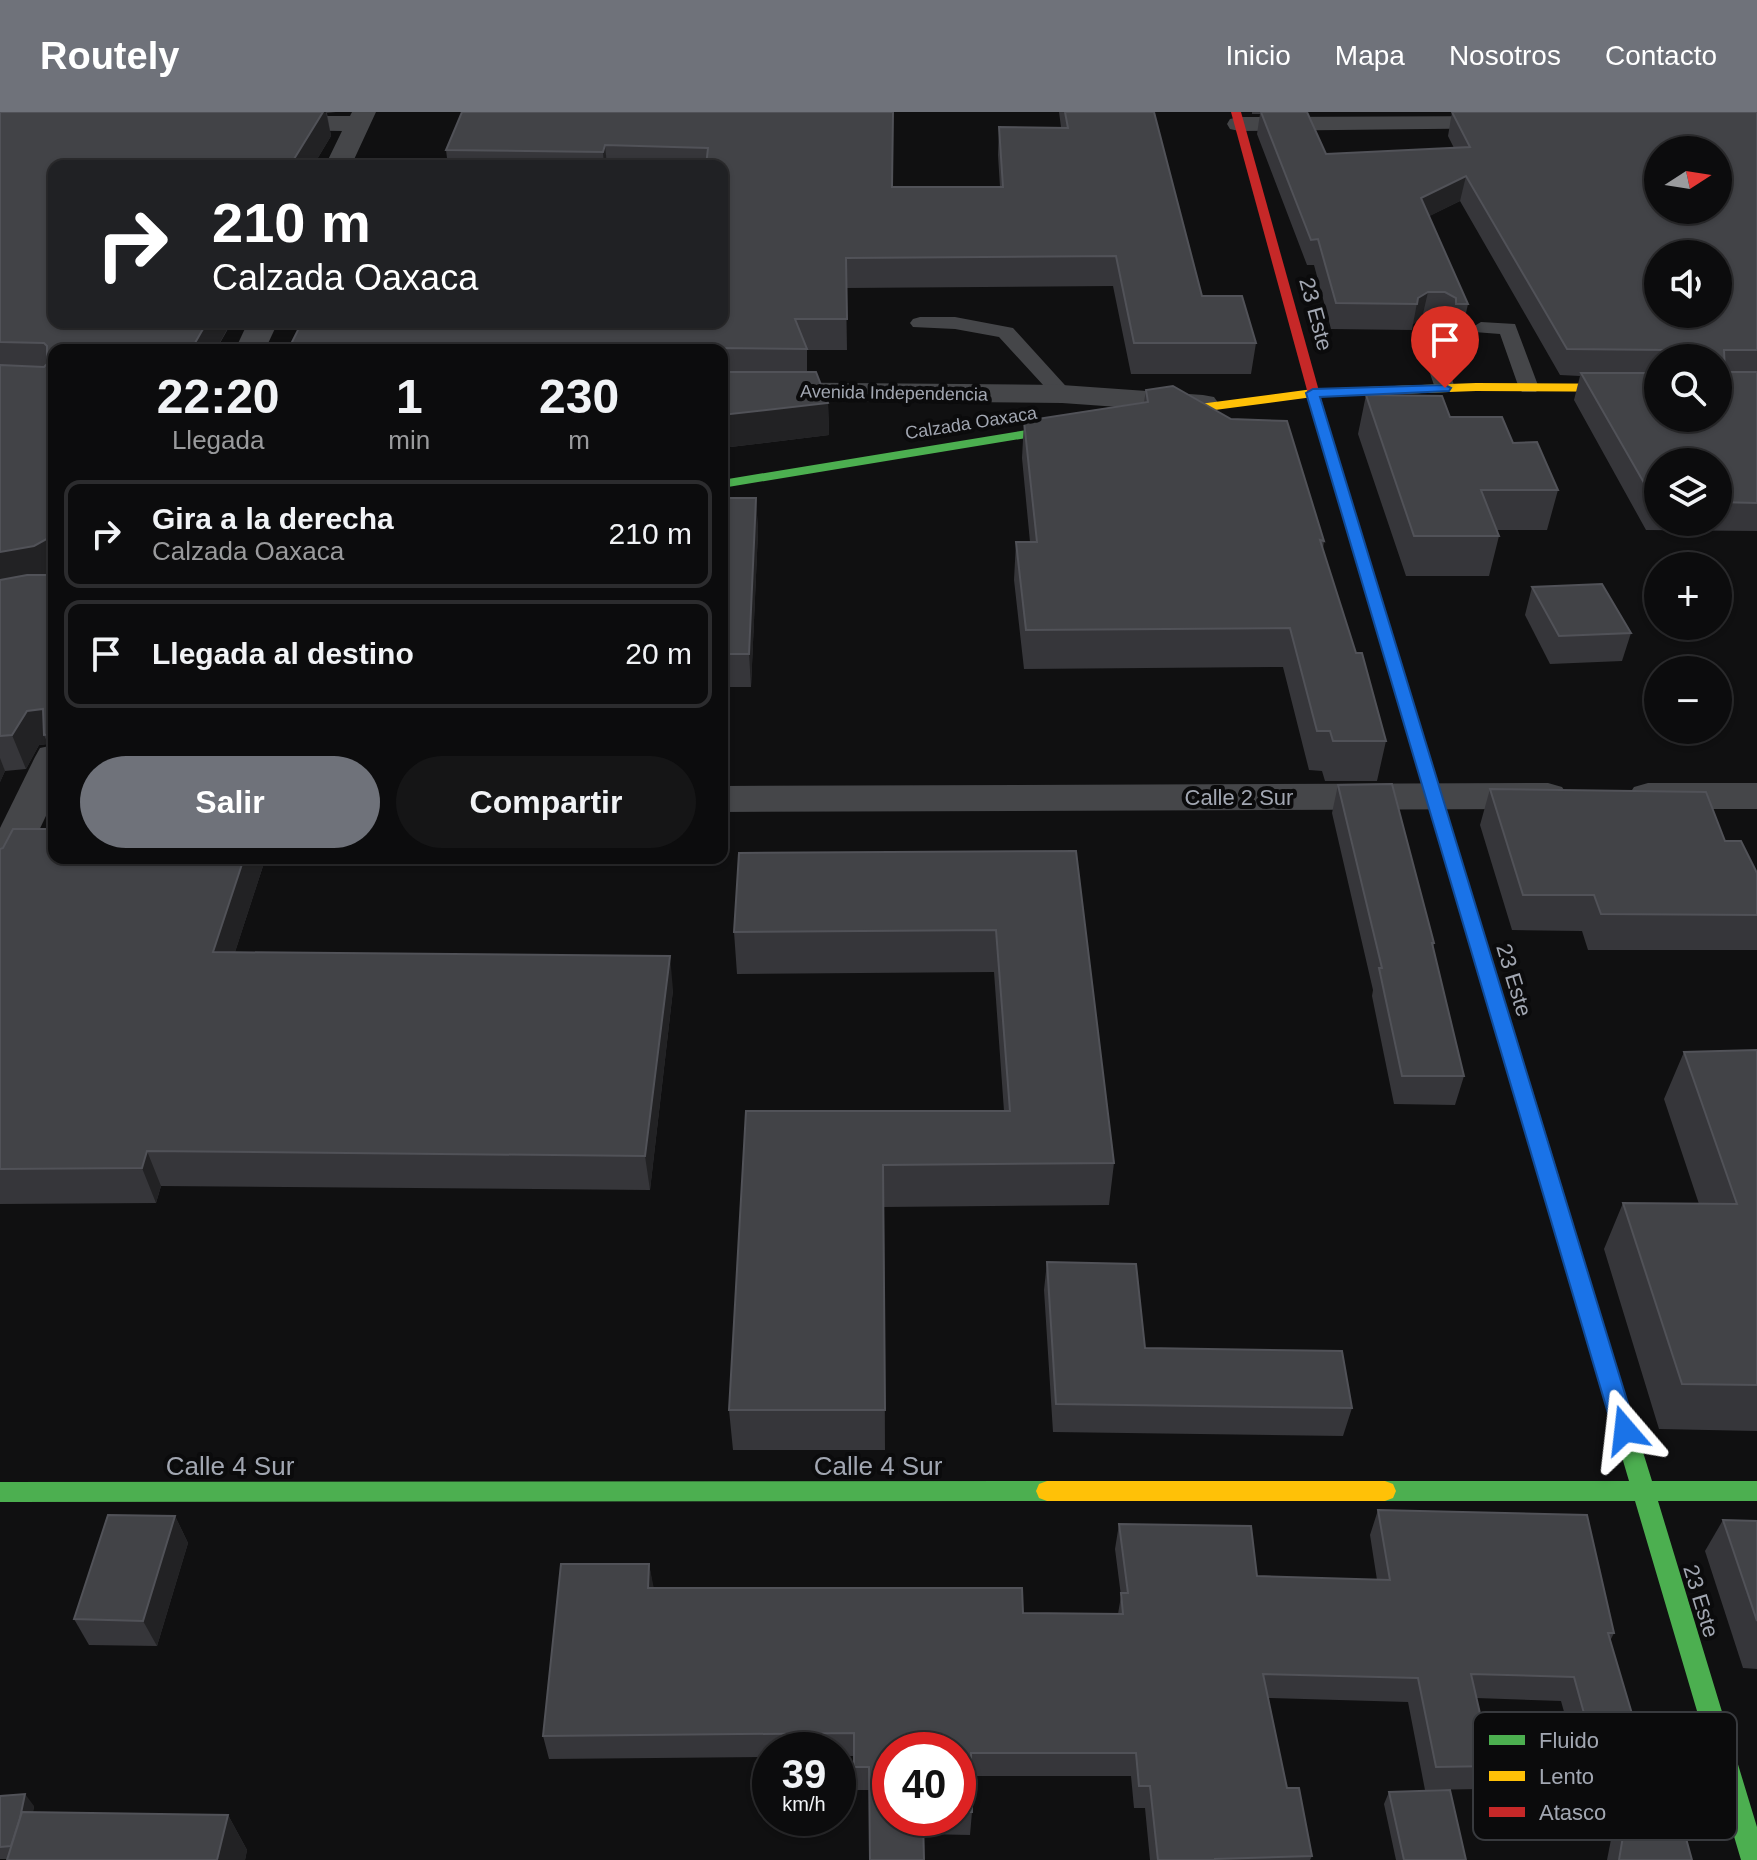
<!DOCTYPE html>
<html lang="es">
<meta charset="utf-8">
<style>
body{margin:0;font-family:Arial,sans-serif;background:#151516;color:#f1f3f6;height:100vh;display:flex;flex-direction:column;font-size:30px;white-space:nowrap}
*{box-sizing:border-box;margin:0}
p{font-size:26px;color:#9a9b9d}
.icon{flex:none;width:44px;height:44px;fill:none;stroke:currentColor;stroke-width:2;stroke-linecap:round;stroke-linejoin:round}
.map{position:relative;flex:1;overflow:hidden}
.panel{position:absolute;left:48px;top:232px;width:680px;height:520px;display:flex;flex-direction:column;background:#0c0c0d;border-radius:16px;box-shadow:0 2px 6px #0004,0 0 0 2px #2c2c2e}
.panel>*{flex:none}
.banner{position:absolute;left:48px;top:48px;width:680px;height:168px;border-radius:16px;box-shadow:0 2px 6px #0004,0 0 0 2px #2c2c2e;background:#202124;color:#fff;overflow:hidden}
.needle{width:52px;rotate:78deg}
.buttons{position:absolute;left:1644px;top:24px;display:grid;gap:16px}
.buttons a{display:grid;place-items:center;width:88px;height:88px;border-radius:50%;background:#0c0c0d;box-shadow:0 2px 6px #0004,0 0 0 2px #2c2c2e;font-size:40px}
.speed{position:absolute;left:752px;top:1620px;display:flex;gap:16px;font-size:40px;font-weight:700;text-align:center}
.speed>*{display:grid;place-content:center;width:104px;height:104px;border-radius:50%;background:#0c0c0d;box-shadow:0 2px 6px #0004,0 0 0 2px #2c2c2e;line-height:1}
.speed small{font-size:20px;font-weight:400}
.speed .limit{border:12px solid #d22;background:#fff;color:#111}
.pin{position:absolute;display:grid;place-items:center;width:68px;height:68px;color:#fff;margin:-82px -34px;border-radius:50% 50% 50% 0;rotate:-45deg;box-shadow:0 0 8px #0007}
.pin .icon{rotate:45deg}
.me{position:absolute;width:88px;margin:-44px;rotate:343deg;stroke-linejoin:round;filter:drop-shadow(0 0 6px #0008)}
.turn{display:flex;align-items:center;gap:28px;height:168px;padding:0 32px;font-size:36px}
.turn .icon{width:104px;height:104px;stroke-width:2.5}
.turn b{display:block;font-size:56px;line-height:68px}
.eta{display:flex;justify-content:space-evenly;align-items:center;height:136px;text-align:center}
.eta b{font-size:48px;font-weight:700;line-height:56px}
.primary-button{display:flex;gap:16px;margin-top:auto;padding:16px 32px}
.primary-button a{flex:1;height:92px;border-radius:48px;background:#6f727a;color:#fff;font-size:32px;font-weight:700;line-height:92px;text-align:center}
.primary-button a+a{background:#151516;color:#f1f3f6}
ul{padding:0;list-style:none}
li{display:flex;align-items:center;gap:24px;height:108px;margin:0 16px 12px;padding:0 16px;border:4px solid #2c2c2e;border-radius:16px}
li div{flex:1}
li b{display:block;font-size:30px}
li em{font-style:normal}
header{display:flex;align-items:center;gap:48px;box-sizing:border-box;height:112px;padding:0 40px;background:#6f727a;color:#fff}
header strong{font-size:38px}
nav{display:flex;gap:44px;margin-inline-start:auto;font-size:28px}
.map>svg:first-child{display:block}
.lines{fill:none;stroke-linecap:round;stroke-linejoin:round}
.lane{fill:#454649;fill-rule:evenodd}
.street{fill:#454649;fill-rule:evenodd}
.fast{fill:#4caf50;fill-rule:evenodd}
.slow{fill:#ffc107;fill-rule:evenodd}
.jam{fill:#c62828;fill-rule:evenodd}
.wall{fill:#36363a;fill-rule:evenodd}
.shaded-wall{fill:#222224}
.building{fill:#424347;stroke:#515258;stroke-width:2;fill-rule:evenodd}
.route{fill:#1a73e8;stroke:#114b97;stroke-width:2}
.labels{text-anchor:middle;dominant-baseline:central;stroke-width:8;stroke-linejoin:round;paint-order:stroke}
.far-street-label{font-size:18px;fill:#a2a7b2;stroke:#0b0b0c}
.street-label{font-size:22px;fill:#a2a7b2;stroke:#0b0b0c}
.near-street-label{font-size:26px;fill:#a2a7b2;stroke:#0b0b0c}
.key{fill:#0b0b0c;stroke:#383a3e;stroke-width:2}
.key-label{font-size:22px;fill:#a2a7b2}
</style>
<header>
<strong>Routely</strong>
<nav><a>Inicio</a><a>Mapa</a><a>Nosotros</a><a>Contacto</a></nav>
</header>
<div class="map">
<svg width="1757" height="1748" viewBox="0 0 1757 1748">
<rect width="100%" height="100%" fill="#101011"/>
<g class="lines">
<g class="lane">
<path d="M920 205H955L1013 216 1073 282 1069 286H1055L999 225 955 217 913 215 910 211 913 207Z"/>
<path d="M1424 209H1439L1449 215 1446 219 1436 221 1455 276 1452 280H1438L1435 276 1414 215Z"/>
<path d="M1481 210 1515 212 1539 276 1536 280H1522L1519 276 1500 222 1474 220 1471 216Z"/>
</g>
<g class="street">
<path d="M352 0H376L351 54H325L342 19 270 18 261 16 258 11 261 6 270 4H350Z"/>
<path d="M1509 4 1518 6 1521 11 1518 16 1239 19 1230 17 1227 12 1230 7 1239 5Z"/>
<path d="M248 210H278L265 238H235Z"/>
<path d="M722 270 1062 273 1203 283 1214 285 1219 292 1214 299 1203 301 1062 291 722 288Z"/>
<path d="M54 633V687L15 769 0 773V716L35 645 40 636Z"/>
<path d="M1548 671 1562 675 1568 684 1562 693 1548 697 722 700V674Z"/>
<path d="M1648 671H1757V697H1648L1634 693 1628 684 1634 675Z"/>
</g>
<g class="fast">
<path d="M1082 309 1088 313 1087 316 722 376V368Z"/>
<path d="M1325 318 1331 322 1547 1026 1544 1031H1530L1527 1026 1319 322Z"/>
<path d="M1622 1299 1630 1301 1633 1308 1652 1369H1757V1389H1658L1757 1715V1748H1741L1635 1389H1385L1377 1386 1374 1379 1377 1372 1385 1369H1629L1611 1308 1614 1301Z"/>
<path d="M1047 1369 1055 1372 1058 1379 1055 1386 1047 1389 0 1390V1370Z"/>
</g>
<g class="slow">
<path d="M1476 271 1658 272V280L1476 279 1313 285 1146 307 1140 303 1146 299 1313 277Z"/>
<path d="M1537 1019 1544 1021 1547 1026 1633 1308 1630 1315 1622 1317 1614 1315 1611 1308 1527 1026 1530 1021Z"/>
<path d="M1047 1369H1385L1393 1372 1396 1379 1393 1386 1385 1389H1047L1039 1386 1036 1379 1039 1372Z"/>
</g>
<path class="jam" d="M1231 0H1241L1331 322 1330 325 1319 322Z"/>
</g>
<g class="wall">
<path d="M0 0H336L327 1 331 24 313 54H54V210H232L216 238H54V462L53 463H54V649L48 632 39 633 26 657 5 659 0 670Z"/>
<path d="M893 0 892 75H1000L998 43 999 15H1061L1059 0H1154L1202 184 1256 231 1251 262H1131L1113 174 846 176 847 238H807V260L828 291 829 323 722 336V238H288L722 210V54H378H448L446 38Z"/>
<path d="M1252 0H1307L1326 42 1454 36 1448 24 1452 0H1757V419L1646 418 1574 288 1580 264 1560 263 1460 89 1429 104 1468 192 1462 219H1450L1451 212 1439 206H1422L1413 212 1412 218 1331 217 1314 153H1307L1257 22 1260 2H1252ZM1658 246H1718L1658 306ZM1658 350H1718V410H1658Z"/>
<path d="M1146 278 1324 429 1323 437 1356 541 1386 629 1377 669H1325L1322 659 1309 658 1283 555 1024 557 1014 468 1016 430H1030L1022 346 1024 309 1144 290Z"/>
<path d="M1366 283 1450 305 1513 331 1558 378 1547 418H1497L1499 424 1489 464H1406L1358 322Z"/>
<path d="M722 386H756L758 419 751 575H722Z"/>
<path d="M1532 475 1631 521 1622 549 1550 552 1525 503Z"/>
<path d="M1338 673 1434 831 1433 836 1464 964 1455 993 1394 992 1372 884 1373 878 1332 701Z"/>
<path d="M1490 677 1725 729 1757 761V838H1588L1582 819 1512 818 1480 713Z"/>
<path d="M0 737 264 751 235 840 673 878 650 1078 161 1074 156 1091 0 1092Z"/>
<path d="M1076 739 1114 1051 1109 1093 884 1095 885 1338H733L729 1298 746 999H1004L994 860 737 862 734 820Z"/>
<path d="M1757 938V1319L1659 1317 1604 1137 1623 1091 1699 1092 1664 987 1684 940Z"/>
<path d="M1047 1150 1145 1236 1352 1296 1343 1324 1053 1320 1044 1178Z"/>
<path d="M1378 1398 1587 1403 1614 1521 1610 1529 1641 1632 1627 1655 1580 1657 1561 1589 1476 1586 1492 1654 1480 1677 1425 1678 1408 1590 1268 1586 1287 1676H1299L1312 1744 1310 1748H1150L1145 1696H1134L1131 1664H972V1700L970 1723 924 1722V1748H870V1678H854V1644H838V1638H770V1645L549 1647 543 1624 561 1452H649L653 1476H1022L1023 1501 1118 1502 1121 1484 1115 1437 1119 1412 1251 1414 1257 1464 1377 1468 1370 1423ZM890 1638H958V1706H890Z"/>
<path d="M175 1404 188 1431 157 1534 89 1533 74 1507Z"/>
<path d="M1723 1408 1757 1409V1557L1743 1556 1705 1439Z"/>
<path d="M1389 1680 1466 1748H1396L1384 1692Z"/>
<path d="M1630 1683 1692 1748H1607L1615 1707Z"/>
<path d="M0 1684 34 1694 33 1700 228 1703 247 1738 245 1748 0 1747Z"/>
</g>
<g class="shaded-wall">
<path d="M323 0H326L331 24 313 54H291V52Z"/>
<path d="M605 33 607 54H604L603 40Z"/>
<path d="M1466 64 1460 89 1416 111 1421 86Z"/>
<path d="M1428 180 1422 206 1413 212 1418 186Z"/>
<path d="M207 210H231L216 238H191Z"/>
<path d="M828 291 829 323 722 336V303Z"/>
<path d="M756 386 758 419 751 575 749 542Z"/>
<path d="M54 423V462L45 467 0 476V440Z"/>
<path d="M43 597 44 623 48 632 39 633 26 657 12 623 27 599Z"/>
<path d="M0 646 5 659 0 670Z"/>
<path d="M244 746H262L264 751 224 874 213 840Z"/>
<path d="M670 844 673 878 650 1078 645 1044Z"/>
<path d="M147 1039 161 1074 156 1091 142 1056Z"/>
<path d="M175 1404 188 1431 157 1534 143 1509Z"/>
<path d="M649 1452 654 1477 648 1476Z"/>
<path d="M25 1682 34 1694 24 1745 15 1733Z"/>
<path d="M228 1703 247 1738 245 1748H217Z"/>
</g>
<g class="building">
<path d="M0 0H323L291 52H296L295 54H54V210H207L191 238H54V423L34 434 0 440V253L44 255 47 252V234L44 231 0 230Z"/>
<path d="M462 0H893L892 75H1003L999 15 1068 16 1065 0H1154L1202 184H1242L1256 231H1134L1116 144 846 146 847 207H795L807 237 720 236 718 238H288L302 210H722V54H706L708 36 605 33 603 40 446 38Z"/>
<path d="M1261 0H1307L1326 42 1470 35 1452 0H1757V238H1724L1725 260H1757V391L1718 390V350H1658V390H1655L1581 261H1658V306H1718V246H1669L1668 238 1567 237 1466 64 1421 86 1468 192H1456V186L1445 180H1428L1418 186 1417 192 1336 191 1318 127 1311 128ZM1658 38H1718V98H1658ZM1658 142H1718V202H1658Z"/>
<path d="M378 53 462 54H378Z"/>
<path d="M722 260H816L828 291 722 303Z"/>
<path d="M1173 274 1231 307 1287 309 1324 429 1320 428 1356 541H1362L1386 629H1333L1330 619H1317L1290 516 1026 518 1016 430H1037L1024 309 1148 290 1146 278Z"/>
<path d="M1366 283 1442 284 1450 305H1502L1513 331 1537 330 1558 378H1481L1499 424H1414Z"/>
<path d="M722 386H756L749 542H722Z"/>
<path d="M27 463H54V622L44 623 43 597 27 599 12 623 0 624V468Z"/>
<path d="M1602 472 1631 521 1559 524 1532 475Z"/>
<path d="M1392 672 1434 831H1432L1464 964H1402L1379 856H1382L1338 673Z"/>
<path d="M1490 677 1706 680 1725 729H1741L1757 761V803L1601 802 1594 783H1523Z"/>
<path d="M13 717H54V746H244L213 840 670 844 645 1044 147 1039 142 1056 0 1057V737L3 736Z"/>
<path d="M1076 739 1114 1051 883 1053 885 1298H729L746 999H1010L996 818 734 820 739 741Z"/>
<path d="M1757 938V1273L1682 1272 1623 1091 1737 1092 1684 940Z"/>
<path d="M1047 1150 1136 1152 1145 1236 1342 1239 1352 1296 1056 1292Z"/>
<path d="M1378 1398 1587 1403 1614 1521H1608L1641 1632 1593 1634 1574 1565 1471 1562 1492 1654 1436 1655 1418 1566 1263 1562 1287 1676H1299L1312 1744 1215 1747V1748H1158L1150 1674H1139L1136 1641H971L972 1700H958V1638H890V1706H923L924 1748H870L869 1655H854V1621L543 1624 561 1452H649L648 1476H1022L1023 1501 1123 1502 1121 1481H1128L1119 1412 1251 1414 1257 1464 1390 1468Z"/>
<path d="M108 1403 175 1404 143 1509 74 1507Z"/>
<path d="M1723 1408 1757 1409V1509Z"/>
<path d="M1450 1678 1466 1748H1404L1389 1680Z"/>
<path d="M25 1682 20 1706 11 1734 0 1735V1684Z"/>
<path d="M1630 1683H1674L1692 1748H1619Z"/>
<path d="M22 1700 228 1703 217 1748H7Z"/>
</g>
<path class="route" d="M1445 273 1451 276 1449 279 1320 285 1636 1318 1632 1325 1625 1328 1617 1325 1613 1318 1306 281 1313 277Z"/>
<g class="labels">
<g class="far-street-label">
<text transform="translate(894 281) rotate(1)">Avenida Independencia</text>
<text transform="translate(971 311) rotate(-9)">Calzada Oaxaca</text>
</g>
<g class="street-label">
<text transform="translate(1316 202) rotate(75)">23 Este</text>
<text x="1239" y="685">Calle 2 Sur</text>
<text transform="translate(1514 868) rotate(73)">23 Este</text>
<text transform="translate(1701 1489) rotate(73)">23 Este</text>
</g>
<g class="near-street-label">
<text x="230" y="1354">Calle 4 Sur</text>
<text x="878" y="1354">Calle 4 Sur</text>
</g>
</g>
<rect x="1473" y="1600" width="264" height="128" rx="12" class="key"/>
<rect x="1489" y="1623" width="36" height="10" fill="#4caf50"/>
<rect x="1489" y="1659" width="36" height="10" fill="#ffc107"/>
<rect x="1489" y="1695" width="36" height="10" fill="#c62828"/>
<g class="key-label">
<text x="1539" y="1636">Fluido</text>
<text x="1539" y="1672">Lento</text>
<text x="1539" y="1708">Atasco</text>
</g>
</svg>
<div class="buttons">
<a><svg class="needle" viewBox="-14 -14 28 28"><path d="M0-13l5 13h-10z" fill="#e53935"/><path d="M0 13l5-13h-10z" fill="#9a9b9d"/></svg></a>
<a><svg class="icon" aria-label="sound" viewBox="0 0 24 24"><path d="M4 9h4l5-4v14l-5-4H4zM17 9q2 3 0 6"/></svg></a>
<a><svg class="icon" aria-label="search" viewBox="0 0 24 24"><circle cx="10" cy="10" r="6"/><path d="M15 15l6 6"/></svg></a>
<a><svg class="icon" aria-label="layers" viewBox="0 0 24 24"><path d="M12 4l9 5-9 5-9-5zM3 14l9 5 9-5"/></svg></a>
<a>+</a>
<a>−</a>
</div>
<div class="speed"><div>39<small>km/h</small></div><div class="limit">40</div></div>
<div class="pin" style="left:1445px;top:276px;background:#d93025"><svg class="icon" aria-label="arrive" viewBox="0 0 24 24"><path d="M6 21V4h12l-3 4 3 4H6"/></svg></div>
<svg class="me" style="left:1625px;top:1318px" viewBox="-20 -20 40 40"><path d="M0-17L14 15 0 8-14 15z" fill="#1a73e8" stroke="#fff" stroke-width="4"/></svg>
<div class="banner">
<div class="turn"><svg class="icon" aria-label="right" viewBox="0 0 24 24"><path d="M7 20v-9h11M14 6l5 5-5 5"/></svg><div><b>210 m</b>Calzada Oaxaca</div></div>
</div>
<section class="panel">
<div class="eta">
<div><b>22:20</b><p>Llegada</p></div>
<div><b>1</b><p>min</p></div>
<div><b>230</b><p>m</p></div>
</div>
<ul>
<li><svg class="icon" aria-label="right" viewBox="0 0 24 24"><path d="M7 20v-9h11M14 6l5 5-5 5"/></svg><div><b>Gira a la derecha</b><p>Calzada Oaxaca</p></div><em>210 m</em></li>
<li><svg class="icon" aria-label="arrive" viewBox="0 0 24 24"><path d="M6 21V4h12l-3 4 3 4H6"/></svg><div><b>Llegada al destino</b></div><em>20 m</em></li>
</ul>
<div class="primary-button"><a>Salir</a><a>Compartir</a></div>
</section>
</div>
